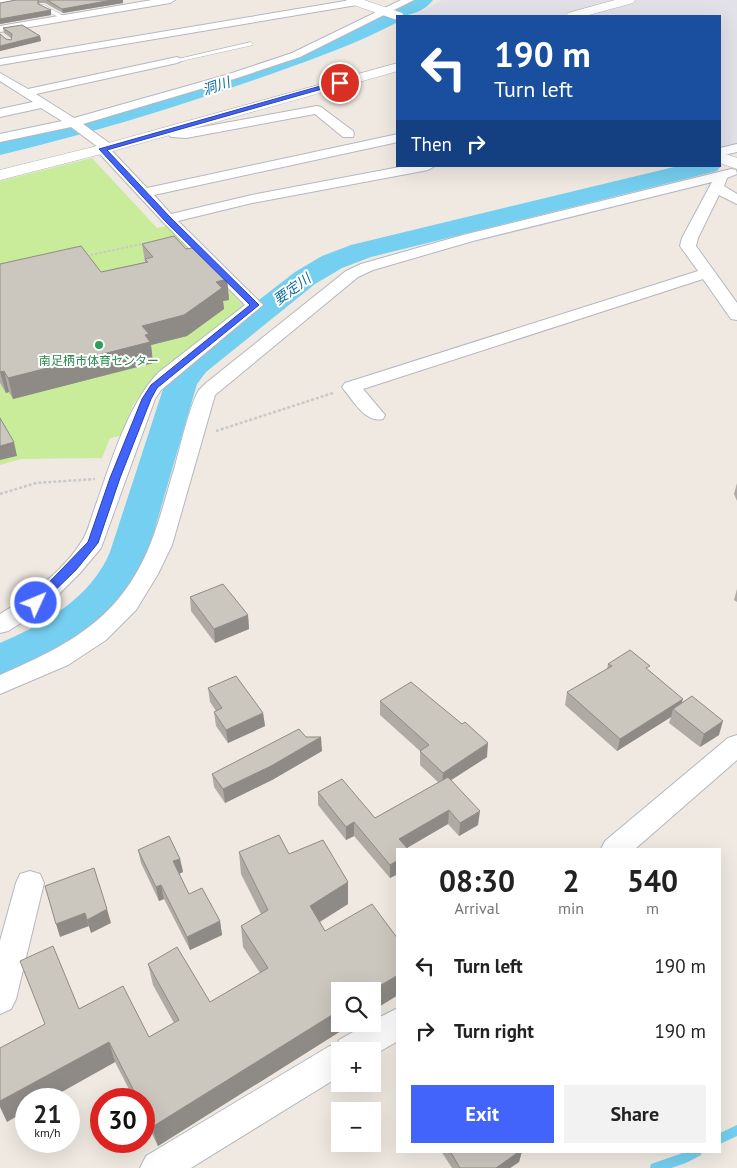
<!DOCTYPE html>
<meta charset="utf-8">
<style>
body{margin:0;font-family:"PT Sans","Noto Sans JP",sans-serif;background:#f2f2f2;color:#222;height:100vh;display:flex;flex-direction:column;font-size:19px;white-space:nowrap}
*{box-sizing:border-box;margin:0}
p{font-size:16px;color:#767676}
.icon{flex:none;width:28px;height:28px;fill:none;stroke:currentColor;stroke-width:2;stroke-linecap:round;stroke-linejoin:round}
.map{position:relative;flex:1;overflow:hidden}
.details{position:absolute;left:396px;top:848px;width:325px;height:305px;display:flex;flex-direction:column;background:#fff;border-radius:0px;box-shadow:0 5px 20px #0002}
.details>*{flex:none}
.hud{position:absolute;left:396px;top:15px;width:325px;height:152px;border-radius:0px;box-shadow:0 5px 20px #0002;background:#1a4fa0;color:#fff;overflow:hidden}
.buttons{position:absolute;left:331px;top:982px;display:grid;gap:10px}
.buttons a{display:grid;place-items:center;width:50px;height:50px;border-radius:0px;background:#fff;box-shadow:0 5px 20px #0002;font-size:25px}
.speed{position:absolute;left:15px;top:1088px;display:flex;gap:10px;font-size:25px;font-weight:700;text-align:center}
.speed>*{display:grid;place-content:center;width:65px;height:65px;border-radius:50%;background:#fff;box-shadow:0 5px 20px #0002;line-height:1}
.speed small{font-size:12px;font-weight:400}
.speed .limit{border:8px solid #d22;background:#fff;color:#111}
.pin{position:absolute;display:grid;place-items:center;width:42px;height:42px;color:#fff;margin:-21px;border:2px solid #fff;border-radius:50%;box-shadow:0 1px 5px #0007}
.me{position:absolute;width:55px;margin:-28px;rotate:46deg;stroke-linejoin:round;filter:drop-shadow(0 0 4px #0008)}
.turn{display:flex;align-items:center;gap:18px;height:105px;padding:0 15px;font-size:22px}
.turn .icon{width:65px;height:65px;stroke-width:2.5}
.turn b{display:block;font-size:35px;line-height:42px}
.then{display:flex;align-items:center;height:48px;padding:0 15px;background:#0003;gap:10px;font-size:19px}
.eta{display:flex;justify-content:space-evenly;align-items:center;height:85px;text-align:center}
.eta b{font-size:30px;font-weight:700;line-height:35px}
.button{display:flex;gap:10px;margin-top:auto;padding:10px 15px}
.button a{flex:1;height:58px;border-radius:0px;background:#4264fb;color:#fff;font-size:20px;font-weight:700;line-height:58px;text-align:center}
.button a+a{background:#f2f2f2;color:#222}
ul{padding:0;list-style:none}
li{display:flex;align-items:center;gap:15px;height:65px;padding:0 15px}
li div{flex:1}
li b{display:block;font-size:19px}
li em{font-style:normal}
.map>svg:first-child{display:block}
.industrial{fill:#e3e1e8}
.pitch{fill:#c9ec9a}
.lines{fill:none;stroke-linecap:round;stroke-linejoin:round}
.stream{fill:#75cff0;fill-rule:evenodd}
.river{fill:#75cff0;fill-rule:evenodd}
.service-casing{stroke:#b4b7c1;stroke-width:1}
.minor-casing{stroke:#b4b7c1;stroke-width:2}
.tertiary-casing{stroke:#b4b7c1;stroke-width:1}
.path-far1{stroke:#c9c9c9;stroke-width:2;stroke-dasharray:2.5 2;stroke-linecap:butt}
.path{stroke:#c9c9c9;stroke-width:2.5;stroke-dasharray:3 2;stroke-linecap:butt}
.service{fill:#fff;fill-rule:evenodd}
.minor{fill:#fff;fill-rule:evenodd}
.tertiary{fill:#fff;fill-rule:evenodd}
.wall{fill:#afaba4}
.shaded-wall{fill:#8e8b86}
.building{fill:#cbc7bf;stroke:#8e8b86}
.route{fill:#4264fb;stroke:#2b41a3}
.leisure-dot{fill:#2e9e5b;stroke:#fff;stroke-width:2}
.labels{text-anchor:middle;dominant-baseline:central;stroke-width:4;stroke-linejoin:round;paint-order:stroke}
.far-leisure-label{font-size:12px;fill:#27864d;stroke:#fff}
.far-water-label{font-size:14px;font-style:italic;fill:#0d6fa3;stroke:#fff}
</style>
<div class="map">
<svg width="737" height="1168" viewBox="0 0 737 1168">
<rect width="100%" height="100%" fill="#efe9e1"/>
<path class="industrial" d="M442 0H737V145L720 149V16H413Z"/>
<path class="pitch" d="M92 158 157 228 167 226 246 308 150 381 133 405 128 418 133 419 125 435 110 438 102 458 21 459 0 465V181Z"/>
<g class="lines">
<g class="stream">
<path d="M737 1125V1136L720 1144V1133Z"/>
<path d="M686 1151H702L701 1155 686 1163 671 1168H650L651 1164 680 1154Z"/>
</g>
<g class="river">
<path d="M411 0H433C425 11 410 16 398 16V22C358 43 316 58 274 73 184 105 93 133 0 155V141C89 121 176 94 262 63 313 45 364 27 411 0Z"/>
<path d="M720 165 721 166 717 171 371 257 342 268 315 284 206 372 197 384 148 552C125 617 64 656 0 675V643C44 624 91 598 110 552L165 383 184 358 295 272 322 256 351 245 678 166H720Z"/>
</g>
<g class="service-casing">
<g id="service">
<path d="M40 5H44L67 18 62 19 40 7Z"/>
<path d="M251 42 253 45 177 62 174 60Z"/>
</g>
</g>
<g class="minor-casing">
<g id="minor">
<path d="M0 0H23L22 2 0 6Z"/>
<path d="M152 0H175L170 3 0 32V26Z"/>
<path d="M351 0H361L362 2 357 5 0 65V59Z"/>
<path d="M401 0H414L300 57 234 79 83 124 112 145 114 148 112 151 147 188 398 134V142L154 195 171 214 252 195 405 166H435L428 170 252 203 178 221 263 305 161 390 155 399 101 548 80 573 44 609 8 631 0 633V614C28 598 65 569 82 541 89 530 92 514 97 502 111 462 129 402 159 372L245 305 163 222 98 152 96 149 98 147 71 127 0 142V134L62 121 41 108 0 117V109L33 102 0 81V73L28 89 177 57 183 60 177 63 36 94 74 118 226 75 292 53Z"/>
<path d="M317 106 321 107 353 131 354 134 353 137H343L315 114 186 138 171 137 164 131 170 127 186 130Z"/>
<path d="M737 144V152L720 156V148Z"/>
<path d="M731 169 736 170 737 174 727 178 724 186 737 194V204L719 195 698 238 696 246 737 303V320L731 319 703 279 363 389 385 415 383 419C366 423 355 403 345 391L342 387 345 383 698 271 680 246 682 238 712 182 473 241 373 270 358 277 215 395 172 545 158 574 136 610 106 640 68 665 0 694V675C69 645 120 619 150 545 160 520 167 492 175 466 180 447 190 404 199 390L206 383 346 271 361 264 463 235Z"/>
<path d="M737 735V760L635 849H601L605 841 728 738Z"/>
<path d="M30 871 40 874 44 883 16 999 11 1009 0 1014V941L16 883 20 874Z"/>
<path d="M398 1008V1041L372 1056V1051H340V1076L191 1168H140L146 1156 328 1047 338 1043 339 1040 367 1024H372V1021Z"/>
</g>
</g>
<g class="tertiary-casing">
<g id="tertiary">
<path d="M346 0H364L402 13 404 16H398V20L394 19 348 3Z"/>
<path d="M615 0H635L633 3 585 16H566L568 13Z"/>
<path d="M398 63V71L113 151 0 180V170L101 145Z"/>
<path d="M720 152 737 158V169L720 163Z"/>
</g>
</g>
<path class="path-far1" d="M86 256 146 243"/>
<g class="path">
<path d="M216 431 333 393"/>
<path d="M0 494 36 483 95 479"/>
</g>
<use href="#service" class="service"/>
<use href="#minor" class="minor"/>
<use href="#tertiary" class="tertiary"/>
</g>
<g class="wall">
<path d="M16 0H123V3L63 13 45 3H40L39 4 51 15 0 24V3Z"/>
<path d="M22 25 40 36 41 41 0 51V34L6 39 11 40V38L4 33 3 28Z"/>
<path d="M142 244 186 249 227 279 229 300 223 301 224 309 187 336 151 345 153 363 13 399 9 392 6 393 0 383V264L101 272 145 262Z"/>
<path d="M737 483V501L734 494Z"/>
<path d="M737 589V602L734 600Z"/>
<path d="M190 597 248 615 249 629 215 643 191 611Z"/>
<path d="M608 664 649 671 682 703 719 735 700 747 669 723 671 717 617 751 565 705 567 692 607 669Z"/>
<path d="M208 688 263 713 265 726 228 743 216 726 214 712 216 711 210 702Z"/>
<path d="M380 701 487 757 451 780 478 825 459 836 448 824 407 848 398 849V874L390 878 354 836 346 840 318 805V792L375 818 439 783 420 765V751L380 715Z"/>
<path d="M306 737 322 751 272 780 225 803 214 787 212 774Z"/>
<path d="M138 850 180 859 183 872 179 874 189 894 220 921 222 935 190 950 164 899 159 901 141 863Z"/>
<path d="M239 852 289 854 348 904 320 922 325 931 398 939V995L372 1011 340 1024H352L158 1146 144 1118V1099H134L115 1062 49 1099H26L7 1122 79 1009 149 1037 174 1023 153 985 148 964 210 1002 260 973 243 947 241 926 261 914 241 874Z"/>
<path d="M441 1151H522L519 1162 510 1168H452Z"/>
</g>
<g class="shaded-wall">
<path d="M112 0H123V3L63 13 62 9Z"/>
<path d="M51 10V15L0 24V19Z"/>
<path d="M40 36 41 41 0 51V46Z"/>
<path d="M227 279 229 300 223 301 224 309 187 336 151 345 153 363 13 399 8 378 142 326 216 282Z"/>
<path d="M4 371 9 392 6 393 0 372Z"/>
<path d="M14 442 17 456 0 460V446Z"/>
<path d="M248 615 249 629 215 643 214 629Z"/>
<path d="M683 699 679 712 673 709 671 717 617 751 620 739Z"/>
<path d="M263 713 265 726 228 743 226 730Z"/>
<path d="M723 721 719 735 700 747 704 734Z"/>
<path d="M321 737 322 751 272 780 225 803 223 789Z"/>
<path d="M488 743 487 757 442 786 443 773Z"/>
<path d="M449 810 448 824 405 849 399 839Z"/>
<path d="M480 811 478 825 459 836 460 823Z"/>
<path d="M354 822V836L346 840V827Z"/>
<path d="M180 859 183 872 176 875 173 861Z"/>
<path d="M398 860V874L390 878V865Z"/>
<path d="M348 882V904L311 927 310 906Z"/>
<path d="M161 885 164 899 159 901 156 887Z"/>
<path d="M107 909 111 923 91 933 87 920Z"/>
<path d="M85 913 89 926 60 937 56 924Z"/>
<path d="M220 921 222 935 190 950 187 937Z"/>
<path d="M398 975V995L372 1011V991H371Z"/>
<path d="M340 1010V1024H352L158 1146 152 1127Z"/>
<path d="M109 1042 115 1062 49 1099H26V1111L7 1122 0 1107V1101Z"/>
<path d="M520 1151H522L519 1162 510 1168H496Z"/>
</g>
<g class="building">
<path d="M16 0H38V4L51 10 0 19V3Z"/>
<path d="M47 0H112L62 9Z"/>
<path d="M22 25 40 36 0 46V34L6 39 11 40 12 34 3 28Z"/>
<path d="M174 236 186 249 197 247 227 279 216 282 222 288 184 315 142 326 149 334 145 335 150 342 8 378 4 371 0 372V264L81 246 101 272 148 262 145 259 153 257 142 244Z"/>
<path d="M0 418 14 442 0 446Z"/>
<path d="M223 584 248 615 214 629 190 597Z"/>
<path d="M630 650 650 666 646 668 683 699 620 739 567 692 612 666 608 664Z"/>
<path d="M236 676 263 713 226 730 214 712 222 708 208 688Z"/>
<path d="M411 682 462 724 465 722 488 743 443 773 420 751 429 745 380 701Z"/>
<path d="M692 696 723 721 704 734 673 709Z"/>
<path d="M299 729 306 737H321L271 766 223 789 212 774Z"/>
<path d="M448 777 480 811 460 823 449 810 399 839 408 849H398V860L390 865 354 822 346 827 318 792 342 779 375 818Z"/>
<path d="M279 835 289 854 323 840 348 882 310 906 325 931 372 904 398 939V975L371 991H340V1010L152 1127 144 1110V1099H138L109 1042 0 1101V1048L45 1024 20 961 53 946 79 1009 123 986 149 1037 179 1020 148 964 177 947 210 1002 268 968 241 926 268 910 239 852Z"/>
<path d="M169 836 180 859 173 861 189 894 202 888 220 921 187 937 161 885 156 887 138 850Z"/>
<path d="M94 868 107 909 87 920 85 913 56 924 45 886Z"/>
<path d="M450 1151H520L496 1168H460Z"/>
</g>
<path class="route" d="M338 81 343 83 107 150 170 217 259 305 157 388 151 399 120 478 98 543 76 570 40 605H32L30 603 32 600 88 542 110 478 142 399 151 385 250 305 165 221 99 149Z"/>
<circle class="leisure-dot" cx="99" cy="345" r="5"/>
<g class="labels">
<g class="far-leisure-label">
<text x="99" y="360">南足柄市体育センター</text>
</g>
<g class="far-water-label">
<text transform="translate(216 86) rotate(-19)">洞川</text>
<text transform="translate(292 289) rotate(-36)">要定川</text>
</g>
</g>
</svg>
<div class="buttons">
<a><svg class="icon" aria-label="search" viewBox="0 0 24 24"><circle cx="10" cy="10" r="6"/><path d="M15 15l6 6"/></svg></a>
<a>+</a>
<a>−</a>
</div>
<div class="speed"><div>21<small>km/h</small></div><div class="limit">30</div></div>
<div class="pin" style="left:340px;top:83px;background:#d93025"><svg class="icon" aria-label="arrive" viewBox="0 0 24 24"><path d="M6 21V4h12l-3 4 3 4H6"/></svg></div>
<svg class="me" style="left:36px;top:603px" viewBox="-20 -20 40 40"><circle r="17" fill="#4264fb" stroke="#fff" stroke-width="3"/><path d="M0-11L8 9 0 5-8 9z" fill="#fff"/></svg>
<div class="hud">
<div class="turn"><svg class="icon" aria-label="left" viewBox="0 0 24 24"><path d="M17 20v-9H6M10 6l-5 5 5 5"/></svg><div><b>190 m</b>Turn left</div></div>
<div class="then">Then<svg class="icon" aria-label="right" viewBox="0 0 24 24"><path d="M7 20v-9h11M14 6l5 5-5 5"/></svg></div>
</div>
<section class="details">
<div class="eta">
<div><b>08:30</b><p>Arrival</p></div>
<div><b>2</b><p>min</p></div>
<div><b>540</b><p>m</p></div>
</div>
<ul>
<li><svg class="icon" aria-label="left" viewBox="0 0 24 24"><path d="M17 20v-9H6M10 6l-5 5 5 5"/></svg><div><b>Turn left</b></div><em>190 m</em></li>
<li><svg class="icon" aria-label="right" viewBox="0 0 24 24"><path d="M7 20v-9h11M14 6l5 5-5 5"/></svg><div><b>Turn right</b></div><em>190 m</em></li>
</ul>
<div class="button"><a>Exit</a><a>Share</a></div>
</section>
</div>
